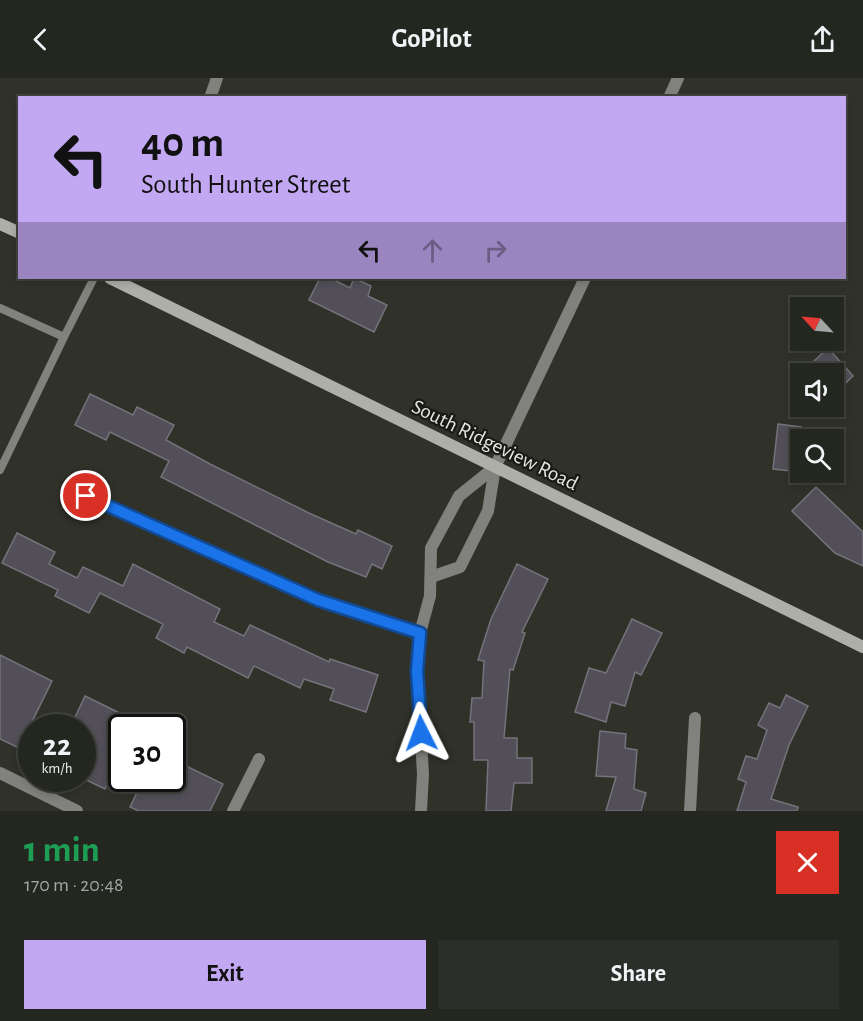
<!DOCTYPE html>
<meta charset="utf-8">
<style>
body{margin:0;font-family:"Alegreya Sans",sans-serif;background:#2c2e29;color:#f1f3f6;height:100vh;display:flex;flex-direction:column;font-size:22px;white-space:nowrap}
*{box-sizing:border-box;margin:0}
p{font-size:20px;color:#a3a5a5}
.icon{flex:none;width:33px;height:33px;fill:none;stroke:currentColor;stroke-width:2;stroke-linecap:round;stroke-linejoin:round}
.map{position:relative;height:733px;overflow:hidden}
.drawer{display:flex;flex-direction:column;background:#242620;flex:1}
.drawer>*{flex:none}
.hud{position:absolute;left:18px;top:18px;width:828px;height:183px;border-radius:0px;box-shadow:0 3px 9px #0003,0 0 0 2px #41433e;background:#c2a7f2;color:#111;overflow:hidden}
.needle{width:39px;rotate:296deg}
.controls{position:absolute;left:790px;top:219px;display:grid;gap:12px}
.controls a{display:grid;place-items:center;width:54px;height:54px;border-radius:0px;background:#242620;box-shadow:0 3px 9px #0003,0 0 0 2px #41433e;font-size:30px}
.speed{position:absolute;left:18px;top:636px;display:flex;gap:12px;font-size:30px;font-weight:700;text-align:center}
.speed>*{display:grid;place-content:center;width:78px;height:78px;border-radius:50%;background:#242620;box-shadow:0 3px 9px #0003,0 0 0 2px #41433e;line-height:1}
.speed small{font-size:15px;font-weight:400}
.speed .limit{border:3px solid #111;border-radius:9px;background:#fff;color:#111}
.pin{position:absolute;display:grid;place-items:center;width:51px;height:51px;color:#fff;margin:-26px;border:3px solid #fff;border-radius:50%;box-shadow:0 2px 6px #0007}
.me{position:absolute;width:66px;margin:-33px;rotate:357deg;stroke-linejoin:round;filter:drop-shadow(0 0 4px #0008)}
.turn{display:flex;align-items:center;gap:21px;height:126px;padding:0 24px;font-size:27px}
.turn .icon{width:78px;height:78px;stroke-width:2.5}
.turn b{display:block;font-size:42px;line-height:51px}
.lanes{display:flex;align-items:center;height:57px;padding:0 24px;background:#0003;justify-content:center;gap:30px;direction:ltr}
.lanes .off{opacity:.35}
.round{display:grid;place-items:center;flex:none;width:63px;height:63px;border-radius:0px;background:#2c2e29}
.overview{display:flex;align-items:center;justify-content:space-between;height:102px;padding:0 24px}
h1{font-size:36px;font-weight:700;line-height:45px;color:#1e9e55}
.primary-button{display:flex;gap:12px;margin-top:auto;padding:12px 24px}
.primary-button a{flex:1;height:69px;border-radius:0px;background:#c2a7f2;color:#111;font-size:24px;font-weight:700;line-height:69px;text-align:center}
.primary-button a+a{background:#2c2e29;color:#f1f3f6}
header{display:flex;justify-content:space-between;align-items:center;height:78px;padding:0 24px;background:#242620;font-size:27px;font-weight:700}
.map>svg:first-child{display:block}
.building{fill:#524f58;stroke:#75727b;stroke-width:1.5}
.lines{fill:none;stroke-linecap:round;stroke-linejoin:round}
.service{stroke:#81827d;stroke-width:8}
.minor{stroke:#81827d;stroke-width:12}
.secondary{stroke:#aeafa9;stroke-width:12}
.route-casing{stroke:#114b97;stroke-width:15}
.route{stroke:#1a73e8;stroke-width:10}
.labels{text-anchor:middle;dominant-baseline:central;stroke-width:4.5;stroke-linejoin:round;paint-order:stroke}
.street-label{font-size:21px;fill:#e5e6e1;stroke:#191916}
</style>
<header><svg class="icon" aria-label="back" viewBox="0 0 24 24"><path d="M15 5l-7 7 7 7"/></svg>GoPilot<svg class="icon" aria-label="share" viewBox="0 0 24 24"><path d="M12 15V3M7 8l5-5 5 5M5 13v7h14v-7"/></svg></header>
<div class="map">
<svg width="863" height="733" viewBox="0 0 863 733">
<rect width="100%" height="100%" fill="#30322a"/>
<g class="building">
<path d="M320 200H330L350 210 354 200 371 208 368 218 387 227 374 254 309 222Z"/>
<path d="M828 270 853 298 834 316V296H800Z"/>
<path d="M90 316 133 337 137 329 174 347 166 362 210 386 311 436 356 456 358 452 392 468 382 491 372 486 366 499 328 484 161 399 169 383 110 354 106 362 75 347Z"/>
<path d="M778 346 801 349V394L773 391Z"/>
<path d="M816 409 863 454V488L835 475 792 433Z"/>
<path d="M17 455 55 474 49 486 77 500 83 489 123 508 133 486 220 531 214 544 244 558 250 547 329 584 330 581 378 597 366 634 330 622 334 611 304 601 300 610 254 588 248 600 187 569 184 575 156 560 163 546 100 515 89 535 55 518 58 512 2 485Z"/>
<path d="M517 486 548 501 522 554 525 555 513 592 510 591 504 660H517V680H532V705H514L511 733H486L488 682H474V644H470L472 620H482L484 583 478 582 491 541Z"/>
<path d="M632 541 662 555 641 597 635 594 625 628 611 624 606 644 575 634 589 590 606 595Z"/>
<path d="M0 577 52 603 19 670 0 661Z"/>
<path d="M786 617 808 628 789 667 771 721 798 729 797 733H737L746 704 738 701 746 678 757 681 767 652 758 647 769 625 780 630Z"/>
<path d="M85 618 150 650H122V677L105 711 82 700V650H70Z"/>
<path d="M600 653 626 656 625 670 637 672 634 711 646 715 641 733H606L616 699 596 698Z"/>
<path d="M172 681 223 706 210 733H139L130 729 144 700H172Z"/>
</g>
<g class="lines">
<g class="service">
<path d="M0 230 64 259 94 200"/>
<path d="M0 392 64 259"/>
</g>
<g class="minor">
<path d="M210 20 217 0"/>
<path d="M669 20 678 0"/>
<path d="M495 389 585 200"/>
<path d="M86 418 318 522 420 555"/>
<path d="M0 695 77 733"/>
<path d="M233 733 259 681"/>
<path d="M421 733 423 696 417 593 420 555 430 518 431 470 459 418 495 389 488 433 460 489 431 499"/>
<path d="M690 733 695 640"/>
</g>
<g class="secondary">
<path d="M0 146 20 155"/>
<path d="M110 200 863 569"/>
</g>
</g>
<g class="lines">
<g class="route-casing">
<path id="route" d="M86 418 318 522 420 555 417 593 421 655"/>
</g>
<use href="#route" class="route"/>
</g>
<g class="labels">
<g class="street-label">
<text transform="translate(495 367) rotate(26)">South Ridgeview Road</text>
</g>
</g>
</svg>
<div class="controls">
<a><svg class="needle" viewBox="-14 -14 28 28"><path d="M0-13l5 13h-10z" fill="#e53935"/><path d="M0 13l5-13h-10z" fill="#a3a5a5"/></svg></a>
<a><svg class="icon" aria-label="sound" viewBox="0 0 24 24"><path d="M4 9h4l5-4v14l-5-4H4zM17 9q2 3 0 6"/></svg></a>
<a><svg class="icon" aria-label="search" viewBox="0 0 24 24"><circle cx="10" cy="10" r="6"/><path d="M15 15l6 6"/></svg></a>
</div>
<div class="speed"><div>22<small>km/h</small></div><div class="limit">30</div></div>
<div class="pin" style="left:86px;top:418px;background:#d93025"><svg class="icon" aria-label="arrive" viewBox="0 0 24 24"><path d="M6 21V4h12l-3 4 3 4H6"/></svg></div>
<svg class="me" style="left:421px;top:655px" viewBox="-20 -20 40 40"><path d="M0-17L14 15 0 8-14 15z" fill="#1a73e8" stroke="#fff" stroke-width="4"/></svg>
<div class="hud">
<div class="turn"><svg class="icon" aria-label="left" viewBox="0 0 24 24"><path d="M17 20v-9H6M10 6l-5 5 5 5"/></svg><div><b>40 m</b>South Hunter Street</div></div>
<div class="lanes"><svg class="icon" aria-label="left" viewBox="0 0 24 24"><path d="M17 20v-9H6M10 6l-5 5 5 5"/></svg><svg class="icon off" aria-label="ahead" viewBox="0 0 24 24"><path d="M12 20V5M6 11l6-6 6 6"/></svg><svg class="icon off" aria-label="right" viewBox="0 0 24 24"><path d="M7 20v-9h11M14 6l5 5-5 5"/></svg></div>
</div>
</div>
<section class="drawer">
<div class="overview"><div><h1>1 min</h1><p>170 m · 20:48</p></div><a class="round" style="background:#d93025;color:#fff"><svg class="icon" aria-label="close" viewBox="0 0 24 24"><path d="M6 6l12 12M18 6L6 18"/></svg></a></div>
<div class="primary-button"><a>Exit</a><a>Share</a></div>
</section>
